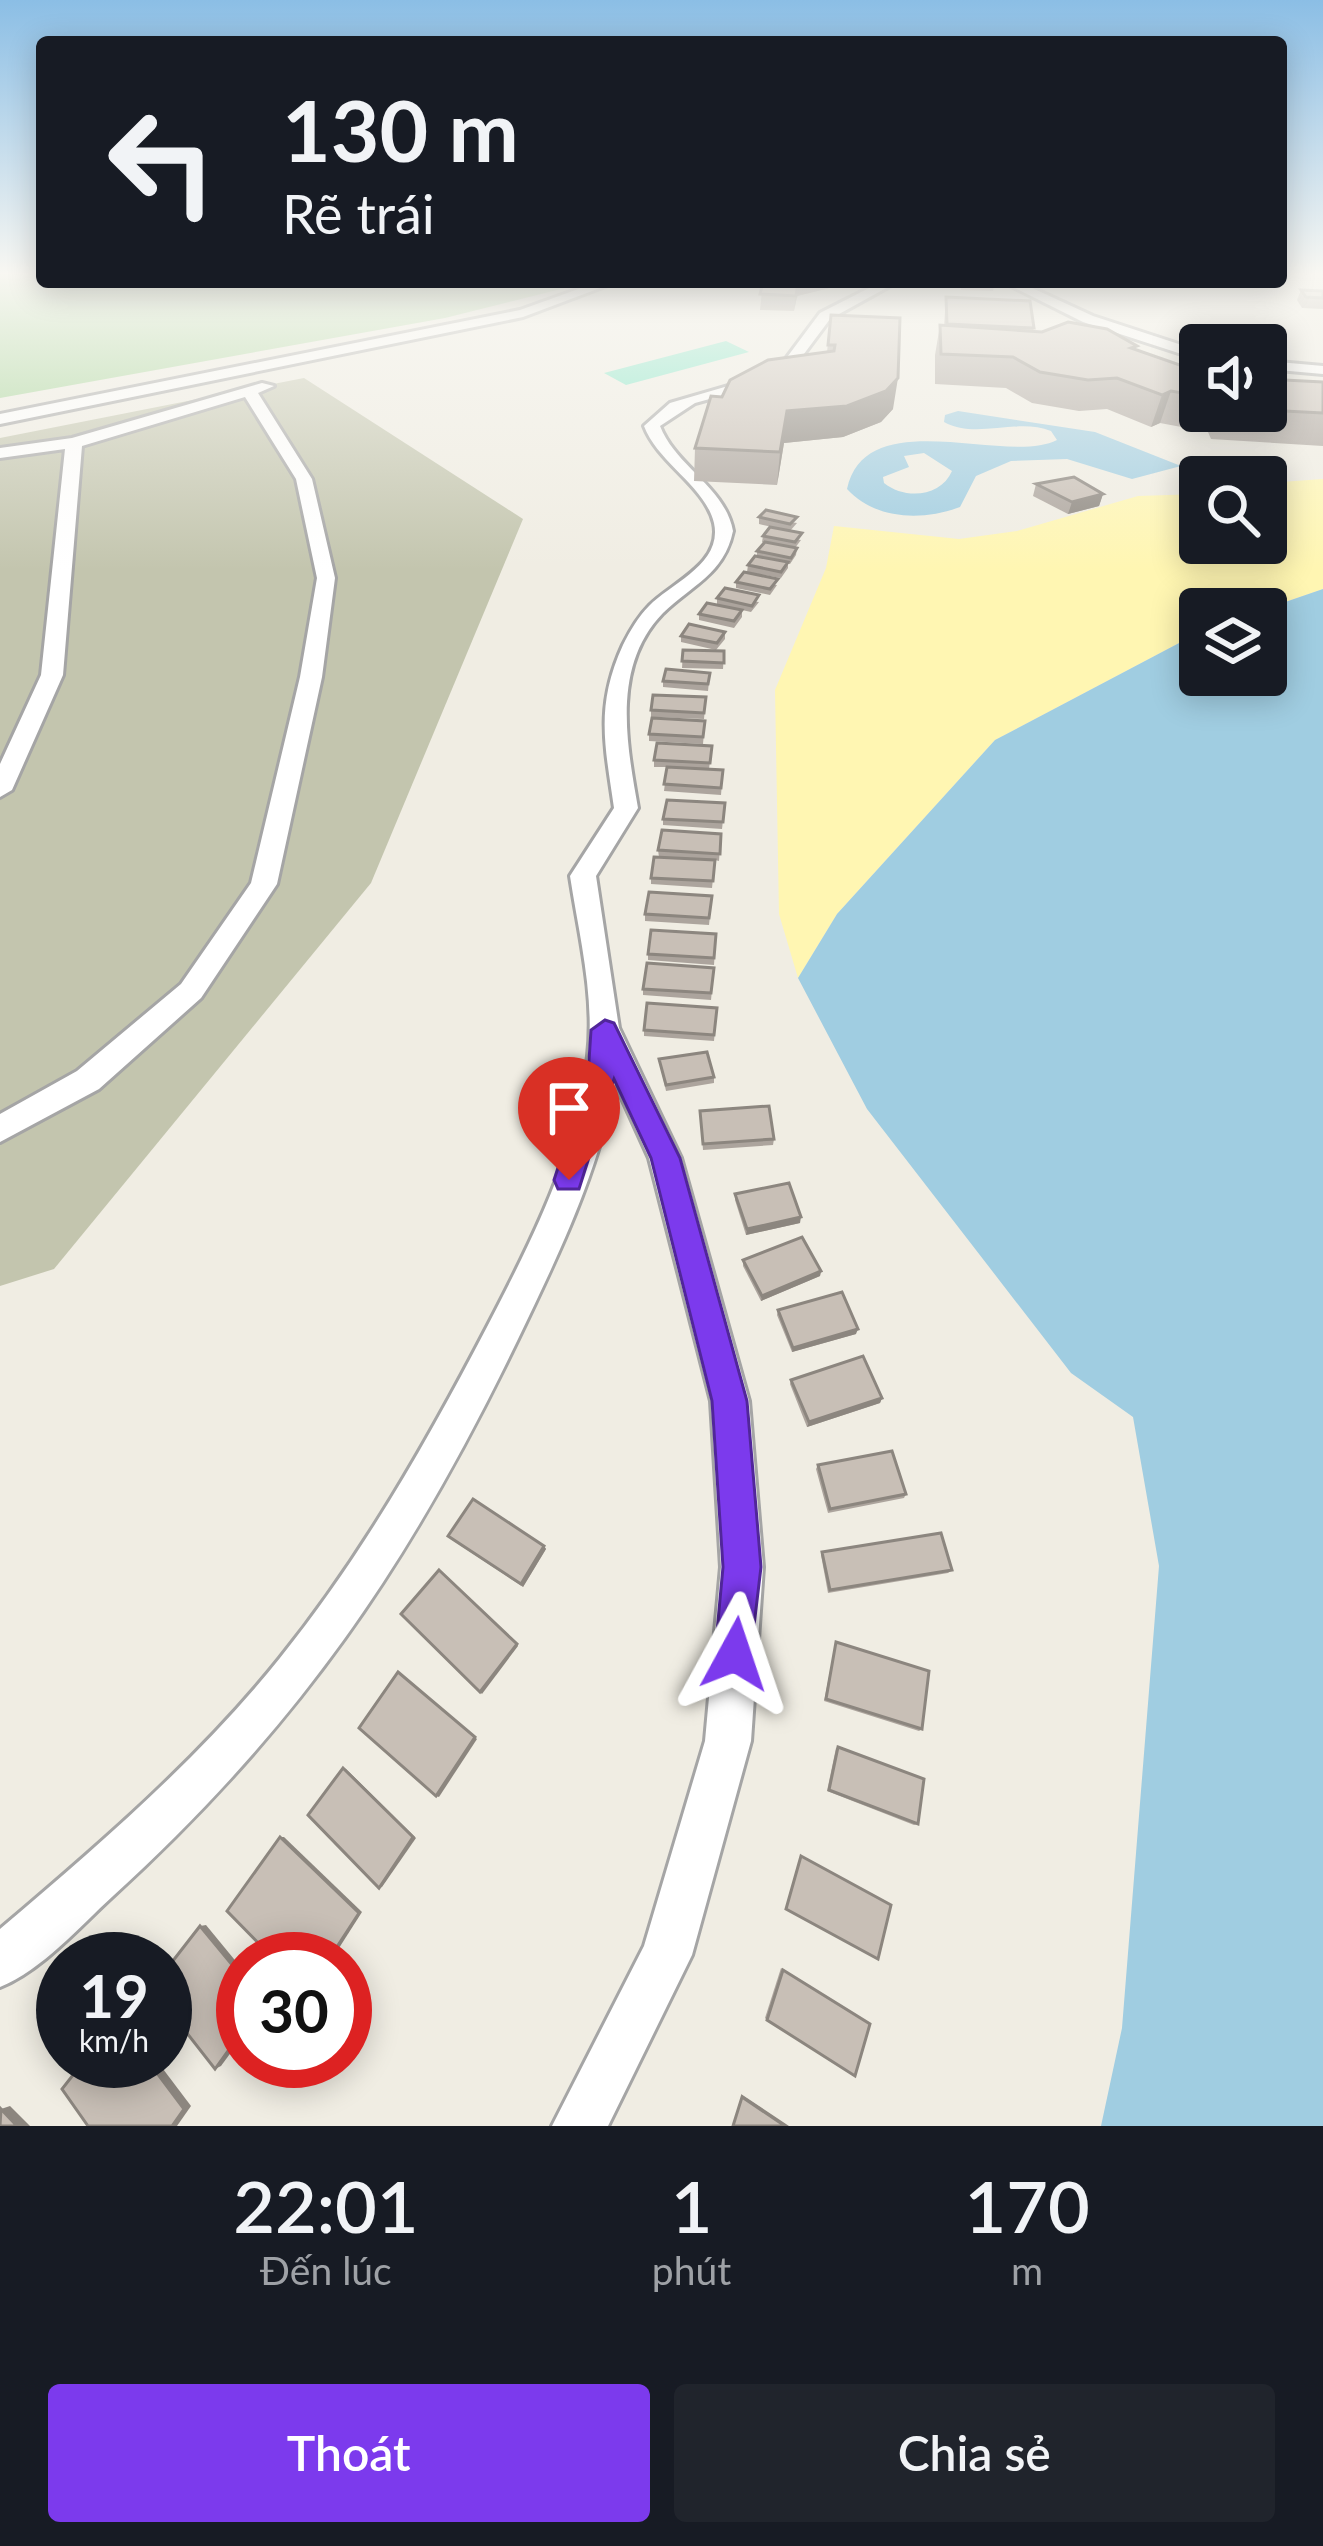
<!DOCTYPE html>
<html lang="vi">
<meta charset="utf-8">
<style>
body{margin:0;font-family:Lato,sans-serif;background:#20242c;color:#f1f3f6;height:100vh;display:flex;flex-direction:column;font-size:45px;white-space:nowrap}
*{box-sizing:border-box;margin:0}
p{font-size:39px;color:#9ea1a6}
.icon{flex:none;width:66px;height:66px;fill:none;stroke:currentColor;stroke-width:2;stroke-linecap:round;stroke-linejoin:round}
.map{position:relative;height:2126px;overflow:hidden}
.details{display:flex;flex-direction:column;background:#171b24;flex:1}
.details>*{flex:none}
.guide{position:absolute;left:36px;top:36px;width:1251px;height:252px;border-radius:12px;box-shadow:0 6px 30px #0003;background:#171b24;color:#f1f3f6;overflow:hidden}
.buttons{position:absolute;left:1179px;top:324px;display:grid;gap:24px}
.buttons a{display:grid;place-items:center;width:108px;height:108px;border-radius:12px;background:#171b24;box-shadow:0 6px 30px #0003;font-size:60px}
.speed{position:absolute;left:36px;top:1932px;display:flex;gap:24px;font-size:60px;font-weight:700;text-align:center}
.speed>*{display:grid;place-content:center;width:156px;height:156px;border-radius:50%;background:#171b24;box-shadow:0 6px 30px #0003;line-height:1}
.speed small{font-size:30px;font-weight:400}
.speed .limit{border:18px solid #d22;background:#fff;color:#111}
.pin{position:absolute;display:grid;place-items:center;width:102px;height:102px;color:#fff;margin:-123px -51px;border-radius:50% 50% 50% 0;rotate:-45deg;box-shadow:0 0 12px #0007}
.pin .icon{rotate:45deg}
.me{position:absolute;width:132px;margin:-66px;rotate:5deg;stroke-linejoin:round;filter:drop-shadow(0 0 9px #0008)}
.turn{display:flex;align-items:center;gap:42px;height:252px;padding:0 48px;font-size:54px}
.turn .icon{width:156px;height:156px;stroke-width:2.5}
.turn b{display:block;font-size:84px;line-height:102px}
.eta{display:flex;justify-content:space-evenly;align-items:center;height:204px;text-align:center}
.eta b{font-size:72px;font-weight:600;line-height:84px}
.primary-button{display:flex;gap:24px;margin-top:auto;padding:24px 48px}
.primary-button a{flex:1;height:138px;border-radius:12px;background:#7c3aed;color:#fff;font-size:48px;font-weight:600;line-height:138px;text-align:center}
.primary-button a+a{background:#20242c;color:#f1f3f6}
.map>svg:first-child{display:block}
.construction{fill:#c3c5ae}
.forest{fill:#a2d394}
.sand{fill:#fff6b2}
.pitch{fill:#7ae6c5}
.water{fill:#a0cde1;fill-rule:evenodd}
.lines{fill:none;stroke-linecap:round;stroke-linejoin:round}
.minor-casing{stroke:#a5a5a5;stroke-width:6}
.minor{fill:#fff;fill-rule:evenodd}
.wall{fill:#aca49d}
.shaded-wall{fill:#8c867f}
.building{fill:#c8bfb6;stroke:#8c867f;stroke-width:3}
.route{fill:#7c3aed;stroke:#51269a;stroke-width:3}
</style>
<div class="map">
<svg width="1323" height="2126" viewBox="0 0 1323 2126">
<rect width="100%" height="100%" fill="#f0ede3"/>
<path class="construction" d="M304 378 523 519 371 883 54 1269 0 1286V438Z"/>
<path class="forest" d="M0 272H42V282H589L445 318 0 398Z"/>
<path class="sand" d="M1323 479V589L1265 609H1200V632L995 740 837 914 798 978 779 914 775 690 826 568 834 526 959 539 1017 531 1138 496 1200 494V543H1266V483Z"/>
<path class="pitch" d="M726 341 749 352 626 385 604 373Z"/>
<g class="water">
<path d="M958 411 1095 432 1181 466 1132 479 1067 459 1011 461 976 476 960 507C923 521 875 520 847 489 866 402 1007 466 1057 440L1051 431C1017 417 977 440 944 422L945 415ZM924 453 952 471C941 497 905 500 884 483L883 477 909 467 904 456Z"/>
<path d="M1323 589V2126H1101L1122 2028 1159 1566 1133 1417 1071 1373 867 1109 798 978 837 914 995 740 1200 632V675H1266L1265 609Z"/>
</g>
<g class="lines">
<g class="minor-casing">
<g id="minor">
<path d="M598 282H616L523 317 0 424V414L520 310Z"/>
<path d="M881 282H897L830 319 786 378 695 403 660 426C676 467 725 487 733 531 724 574 692 585 663 613 611 666 627 745 638 808L596 876 619 1028 681 1158 749 1401 763 1567 751 1741 692 1955 608 2126H552L644 1946 705 1741 721 1567 711 1401 649 1158 615 1083C598 1173 558 1256 518 1339 409 1565 300 1725 113 1896 79 1927 42 1970 0 1987V1929C99 1845 199 1759 280 1658 362 1556 427 1442 487 1327 531 1242 577 1153 588 1056 595 996 579 935 570 876L614 808C605 745 595 706 623 645 630 631 638 617 649 606 671 583 723 564 714 523 705 486 658 463 644 426L670 403 776 372 820 313Z"/>
<path d="M1003 282H1019L1093 316 1200 351V360L1083 322Z"/>
<path d="M1266 361 1323 366V374L1266 369Z"/>
<path d="M262 383 274 386 258 393 312 479 335 578 322 677 277 884 201 998 99 1089 0 1142V1114L77 1071 181 984 251 883 300 677 317 578 296 479 245 397 82 446 63 675 12 790 0 797V764L41 675 65 449 0 458V448L72 438Z"/>
</g>
</g>
<use href="#minor" class="minor"/>
</g>
<g class="wall">
<path d="M763 282H842V285L797 296 794 311 760 310Z"/>
<path d="M960 282H995L993 291 961 290Z"/>
<path d="M1301 290 1323 291V309L1302 308 1297 300Z"/>
<path d="M946 297 1034 328 1033 331 1136 350 1200 372V411H1266V379L1323 382V446L1211 439 1208 432 1160 423 1151 427 1107 409 1079 411 1032 403 1006 388 935 384V355L940 325 944 326Z"/>
<path d="M831 315 893 409 881 422 843 437 784 443 777 485 694 481 695 448 722 397 827 352Z"/>
<path d="M1036 484 1103 494 1099 506 1068 514 1033 496Z"/>
<path d="M759 517 797 523 790 531 759 524Z"/>
<path d="M763 536 801 540 795 548H797L796 555 790 564H788V568L781 578 747 572 748 565 757 556V551L764 543 762 542Z"/>
<path d="M736 582 777 585 770 595 736 588Z"/>
<path d="M717 598 759 602 751 612 742 610V617L734 628 699 620V614L717 605Z"/>
<path d="M725 632V639L716 650 681 642V636Z"/>
<path d="M683 650 724 651 723 669 682 668Z"/>
<path d="M710 673 708 691 663 687V681Z"/>
<path d="M706 697 704 719 651 717V710Z"/>
<path d="M705 721 703 744 649 741V734Z"/>
<path d="M712 746 709 769 723 770 721 795 664 791 667 767H654V760Z"/>
<path d="M725 803 722 829 663 825V819Z"/>
<path d="M721 834 719 861 715 860 712 888 651 884V878L659 857 658 850Z"/>
<path d="M712 896 709 925 645 921V914Z"/>
<path d="M716 934 714 965 648 960V954Z"/>
<path d="M714 968 711 1000 643 995V989Z"/>
<path d="M717 1008 714 1041 644 1036V1030Z"/>
<path d="M659 1059 714 1077V1083L666 1091Z"/>
<path d="M700 1111 774 1139 773 1145 703 1150Z"/>
<path d="M735 1194 800 1223 746 1235 735 1200Z"/>
<path d="M743 1260 821 1271 820 1276 761 1301 743 1266Z"/>
<path d="M778 1310 856 1334 792 1352 777 1315Z"/>
<path d="M791 1380 882 1398 880 1403 807 1427 790 1384Z"/>
<path d="M818 1465 906 1494 904 1498 828 1513 816 1469Z"/>
<path d="M448 1536 544 1546 546 1549 523 1587 451 1539Z"/>
<path d="M822 1552 952 1570 948 1573 828 1593 821 1555Z"/>
<path d="M836 1642 922 1729 919 1731 824 1701Z"/>
<path d="M838 1747 918 1824 914 1825 827 1791 836 1748Z"/>
<path d="M781 1968 870 2024 767 2020 765 2018Z"/>
</g>
<g class="shaded-wall">
<path d="M798 282H842V285L797 296 794 311Z"/>
<path d="M898 378 893 409 881 422 843 437 784 443 777 485 780 452 787 411Z"/>
<path d="M1171 391 1160 423 1151 427 1162 395Z"/>
<path d="M1103 494 1099 506 1068 514 1072 502Z"/>
<path d="M801 1217 800 1223 746 1235 747 1229Z"/>
<path d="M821 1271 820 1276 761 1301 762 1296Z"/>
<path d="M858 1329 856 1334 792 1352 793 1348Z"/>
<path d="M882 1398 880 1403 807 1427 809 1422Z"/>
<path d="M544 1546 546 1549 523 1587 521 1584Z"/>
<path d="M517 1644 518 1646 482 1694 480 1692Z"/>
<path d="M398 1672 477 1739 439 1797 436 1796Z"/>
<path d="M343 1768 346 1769 416 1838 382 1887 379 1888Z"/>
<path d="M280 1837H284L362 1912 332 1959H329Z"/>
<path d="M206 1925 243 1970V1978L200 1926Z"/>
<path d="M243 2030V2036L221 2066 215 2069Z"/>
<path d="M148 2061H157L191 2106 177 2126H172Z"/>
<path d="M741 2094 789 2126H785L742 2097Z"/>
<path d="M10 2106 30 2126H17L1 2109Z"/>
</g>
<g class="building">
<path d="M763 282H798L796 296 760 294Z"/>
<path d="M1301 290 1323 291V298L1306 297Z"/>
<path d="M946 297 1030 301 1034 328 947 324Z"/>
<path d="M831 315 900 318 898 378 886 391 847 406 787 411 780 452 695 448 711 396 722 397 730 380 768 360 834 351 835 345H828Z"/>
<path d="M1068 322 1107 329 1137 346 1131 348 1200 372V396L1171 391 1162 395 1117 378 1088 380 1040 372 1013 357 941 354 940 325 1042 332Z"/>
<path d="M1266 379 1323 382V413L1266 410Z"/>
<path d="M1074 477 1103 494 1072 502 1036 484Z"/>
<path d="M766 510 797 517 790 524 759 517Z"/>
<path d="M770 527 802 533 795 542 763 536Z"/>
<path d="M765 542 797 548 791 558 757 551Z"/>
<path d="M755 556 788 562 781 572 748 565Z"/>
<path d="M744 572 778 579 770 589 736 582Z"/>
<path d="M725 588 759 595 752 606 717 598Z"/>
<path d="M707 603 742 610 734 621 699 614Z"/>
<path d="M689 624 725 632 717 643 681 636Z"/>
<path d="M683 650 724 651V663L682 661Z"/>
<path d="M666 669 710 673 708 684 663 681Z"/>
<path d="M653 695 706 697 704 713 651 710Z"/>
<path d="M652 718 705 721 703 737 649 734Z"/>
<path d="M657 743 712 746 710 763 654 760Z"/>
<path d="M667 767 723 770 721 788 664 784Z"/>
<path d="M667 800 725 803 723 822 663 819Z"/>
<path d="M662 830 721 834 720 854 658 850Z"/>
<path d="M654 857 715 860 713 881 651 878Z"/>
<path d="M649 892 712 896 709 918 645 914Z"/>
<path d="M651 930 716 934 714 958 648 954Z"/>
<path d="M647 963 714 968 711 993 643 989Z"/>
<path d="M647 1003 717 1008 714 1035 644 1030Z"/>
<path d="M707 1052 714 1077 666 1085 659 1059Z"/>
<path d="M769 1106 774 1139 703 1144 700 1111Z"/>
<path d="M789 1183 801 1217 747 1229 735 1194Z"/>
<path d="M802 1237 821 1271 762 1296 743 1260Z"/>
<path d="M842 1292 858 1329 793 1348 778 1310Z"/>
<path d="M863 1356 882 1398 809 1422 791 1380Z"/>
<path d="M892 1451 906 1494 830 1509 818 1465Z"/>
<path d="M473 1499 544 1546 521 1584 448 1536Z"/>
<path d="M941 1533 952 1570 830 1590 822 1552Z"/>
<path d="M439 1570 517 1644 480 1692 401 1614Z"/>
<path d="M836 1642 929 1671 922 1729 826 1699Z"/>
<path d="M398 1672 475 1737 436 1796 359 1728Z"/>
<path d="M838 1747 924 1779 918 1824 829 1790Z"/>
<path d="M343 1768 413 1837 379 1888 308 1815Z"/>
<path d="M280 1837 359 1913 329 1959H274L227 1911Z"/>
<path d="M801 1856 891 1905 878 1959 786 1909Z"/>
<path d="M200 1926 243 1978V2030L215 2069 165 2005V1971Z"/>
<path d="M783 1970 870 2024 855 2076 767 2020Z"/>
<path d="M84 2061H148L184 2109 172 2126H88L62 2089Z"/>
<path d="M742 2097 785 2126H733Z"/>
<path d="M1 2109 17 2126H0Z"/>
</g>
<linearGradient id="sky" x2="0" y2="1"><stop stop-color="#8bbee5"/><stop offset="0.48" stop-color="#f8f7f2"/><stop offset="1" stop-color="#f8f7f2" stop-opacity="0"/></linearGradient>
<rect width="1323" height="570" fill="url(#sky)"/>
<path class="route" d="M605 1020 614 1023 680 1158 747 1401 761 1567 749 1668 735 1674 721 1668 715 1654 723 1567 712 1401 651 1158 614 1079 579 1189H558L554 1180 588 1076 591 1030Z"/>
</svg>
<div class="buttons">
<a><svg class="icon" aria-label="sound" viewBox="0 0 24 24"><path d="M4 9h4l5-4v14l-5-4H4zM17 9q2 3 0 6"/></svg></a>
<a><svg class="icon" aria-label="search" viewBox="0 0 24 24"><circle cx="10" cy="10" r="6"/><path d="M15 15l6 6"/></svg></a>
<a><svg class="icon" aria-label="layers" viewBox="0 0 24 24"><path d="M12 4l9 5-9 5-9-5zM3 14l9 5 9-5"/></svg></a>
</div>
<div class="speed"><div>19<small>km/h</small></div><div class="limit">30</div></div>
<div class="pin" style="left:569px;top:1180px;background:#d93025"><svg class="icon" aria-label="arrive" viewBox="0 0 24 24"><path d="M6 21V4h12l-3 4 3 4H6"/></svg></div>
<svg class="me" style="left:735px;top:1654px" viewBox="-20 -20 40 40"><path d="M0-17L14 15 0 8-14 15z" fill="#7c3aed" stroke="#fff" stroke-width="4"/></svg>
<div class="guide">
<div class="turn"><svg class="icon" aria-label="left" viewBox="0 0 24 24"><path d="M17 20v-9H6M10 6l-5 5 5 5"/></svg><div><b>130 m</b>Rẽ trái</div></div>
</div>
</div>
<section class="details">
<div class="eta">
<div><b>22:01</b><p>Đến lúc</p></div>
<div><b>1</b><p>phút</p></div>
<div><b>170</b><p>m</p></div>
</div>
<div class="primary-button"><a>Thoát</a><a>Chia sẻ</a></div>
</section>
